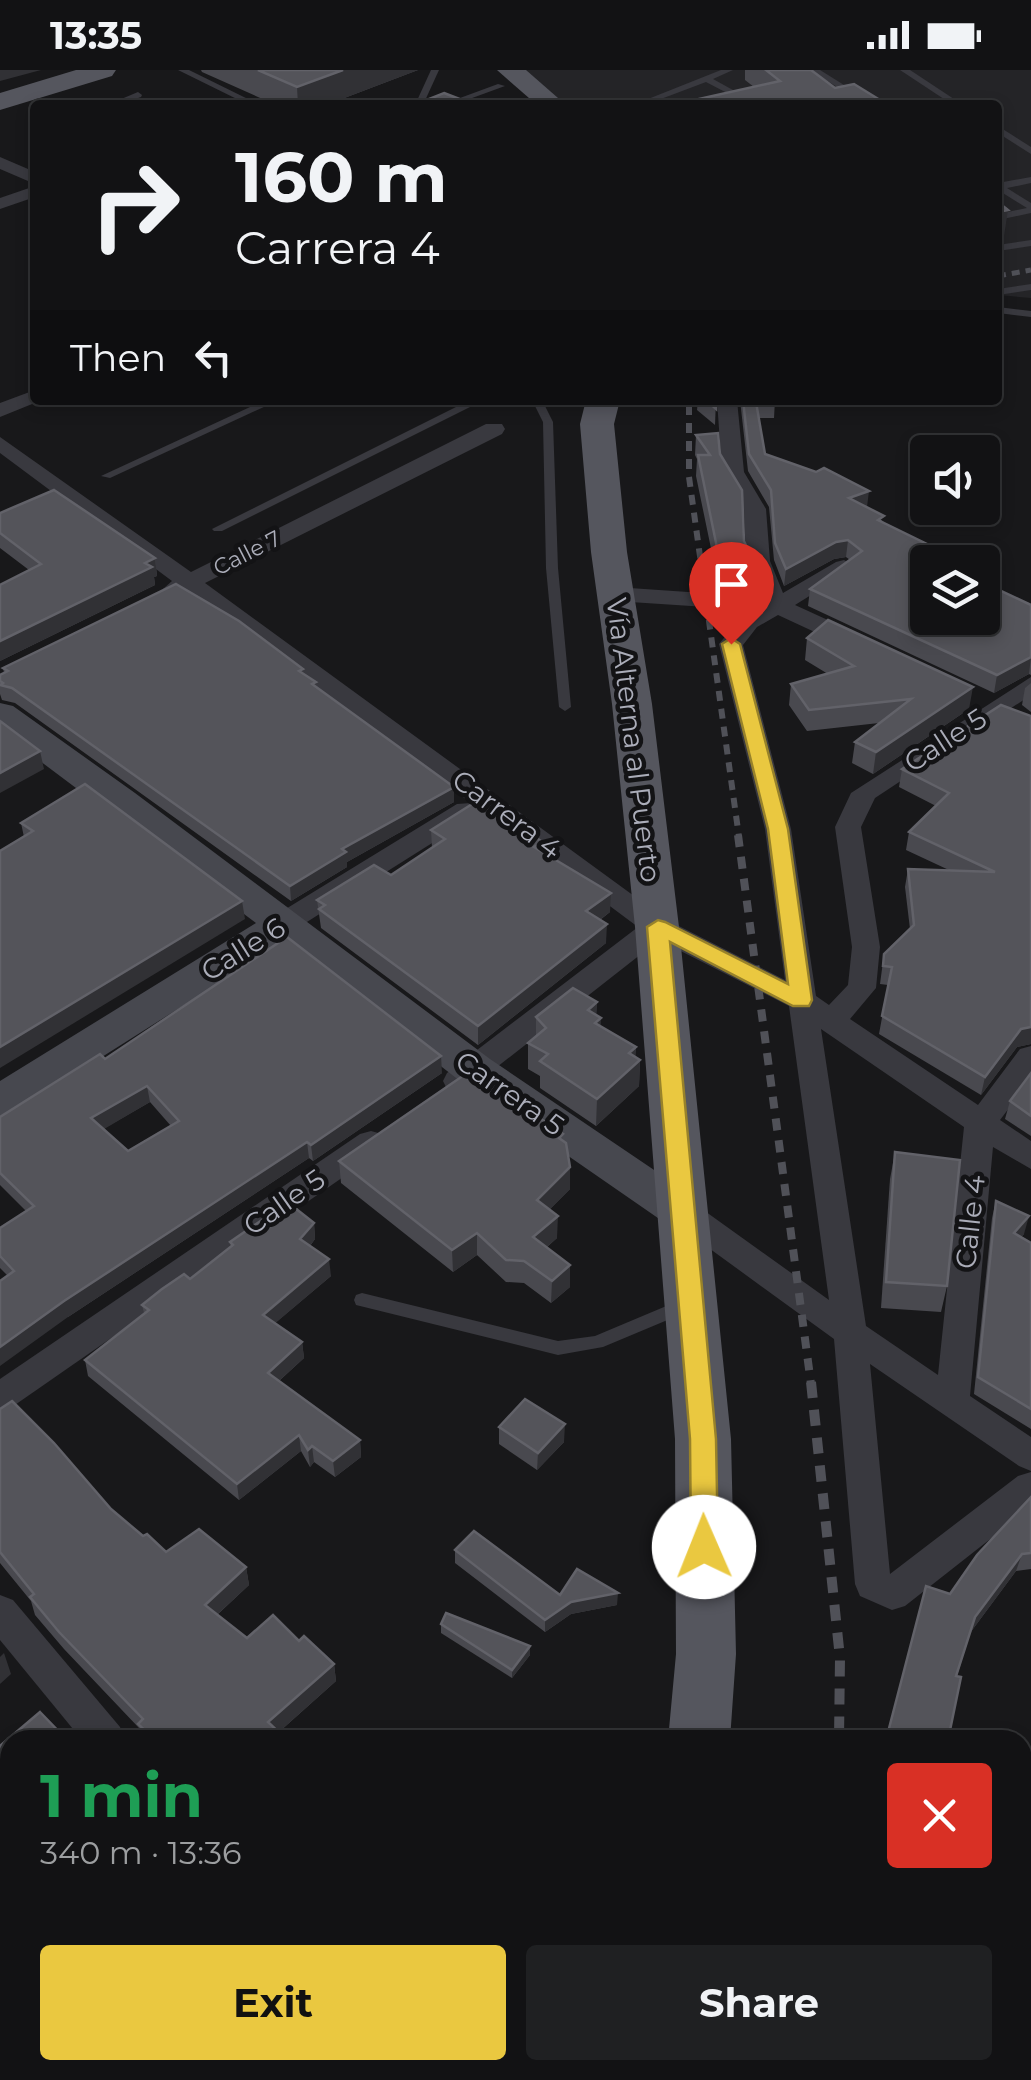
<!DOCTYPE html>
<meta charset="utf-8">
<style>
body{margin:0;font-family:Montserrat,sans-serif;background:#1f2022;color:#f1f3f6;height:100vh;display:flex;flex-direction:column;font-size:38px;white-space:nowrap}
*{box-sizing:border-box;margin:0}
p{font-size:32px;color:#9c9ea0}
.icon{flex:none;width:55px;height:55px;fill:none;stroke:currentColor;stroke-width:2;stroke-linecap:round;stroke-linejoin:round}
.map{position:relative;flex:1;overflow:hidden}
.panel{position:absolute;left:0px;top:1660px;width:1032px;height:350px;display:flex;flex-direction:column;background:#121214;border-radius:30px 30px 0 0;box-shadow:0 5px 15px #0003,0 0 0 2px #313234}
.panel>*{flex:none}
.top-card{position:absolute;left:30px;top:30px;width:972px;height:305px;border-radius:10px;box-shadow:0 5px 15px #0003,0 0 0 2px #313234;background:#121214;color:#f1f3f6;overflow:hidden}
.tools{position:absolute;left:910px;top:365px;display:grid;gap:20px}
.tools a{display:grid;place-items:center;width:90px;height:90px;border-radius:10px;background:#121214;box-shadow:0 5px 15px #0003,0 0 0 2px #313234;font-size:50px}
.pin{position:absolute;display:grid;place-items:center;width:85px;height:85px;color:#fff;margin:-102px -42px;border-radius:50% 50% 50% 0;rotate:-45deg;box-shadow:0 0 10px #0007}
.pin .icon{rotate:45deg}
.me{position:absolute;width:110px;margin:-55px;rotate:359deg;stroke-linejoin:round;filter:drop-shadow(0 0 8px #0008)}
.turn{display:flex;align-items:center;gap:35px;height:210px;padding:0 40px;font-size:45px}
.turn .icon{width:130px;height:130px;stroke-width:2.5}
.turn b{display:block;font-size:70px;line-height:85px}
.then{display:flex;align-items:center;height:95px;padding:0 40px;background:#0003;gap:20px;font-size:38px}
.round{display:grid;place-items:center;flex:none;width:105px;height:105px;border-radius:10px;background:#1f2022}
.overview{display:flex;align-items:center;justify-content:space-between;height:170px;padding:0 40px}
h1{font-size:60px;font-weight:700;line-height:75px;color:#1e9e55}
.button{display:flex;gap:20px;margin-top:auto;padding:20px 40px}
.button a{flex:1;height:115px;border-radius:10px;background:#eac840;color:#111;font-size:40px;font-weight:700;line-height:115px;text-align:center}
.button a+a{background:#1f2022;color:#f1f3f6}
.status{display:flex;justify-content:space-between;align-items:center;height:70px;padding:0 50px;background:#121214;direction:ltr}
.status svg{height:28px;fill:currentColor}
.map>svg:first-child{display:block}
.built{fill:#242427}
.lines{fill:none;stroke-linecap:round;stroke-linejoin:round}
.lane{fill:#39393f;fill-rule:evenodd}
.street{fill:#39393f;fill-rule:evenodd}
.secondary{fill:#47484f;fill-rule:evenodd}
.primary{fill:#55565e;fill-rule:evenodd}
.rail-far3{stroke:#505158;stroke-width:5;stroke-dasharray:8 6;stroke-linecap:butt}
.rail-far2{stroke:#505158;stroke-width:6;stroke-dasharray:10 8;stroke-linecap:butt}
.rail-far1{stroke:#505158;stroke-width:8;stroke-dasharray:12 10;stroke-linecap:butt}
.rail{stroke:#505158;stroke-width:10;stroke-dasharray:16 12;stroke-linecap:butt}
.wall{fill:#49494f;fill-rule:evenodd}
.shaded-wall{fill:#313135}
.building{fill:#54545a;stroke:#626269;stroke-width:2.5;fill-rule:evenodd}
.route{fill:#eac840;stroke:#98822a;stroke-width:2.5}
.labels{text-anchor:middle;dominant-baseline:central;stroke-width:9;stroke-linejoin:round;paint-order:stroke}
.far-street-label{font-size:22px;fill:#abadb9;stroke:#131315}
.street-label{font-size:28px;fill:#abadb9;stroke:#131315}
</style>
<div class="status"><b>13:35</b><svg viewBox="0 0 49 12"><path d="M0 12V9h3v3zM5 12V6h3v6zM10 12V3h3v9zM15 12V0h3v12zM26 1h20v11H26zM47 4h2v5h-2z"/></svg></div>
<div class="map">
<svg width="1031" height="2010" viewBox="0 0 1031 2010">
<rect width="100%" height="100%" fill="#18181a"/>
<path class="built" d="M512 0H1031V228L998 225V35H558Z"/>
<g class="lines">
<g class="lane">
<path d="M178 0H189L260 35H249Z"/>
<path d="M431 0H439L423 35H415Z"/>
<path d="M721 0H733L713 9 760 35H750L706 12 645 35H633Z"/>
<path d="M810 0H820L876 35H866Z"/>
<path d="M900 0H910L963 35H953Z"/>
<path d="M498 14 505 16 453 35H441Z"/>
<path d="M138 22 142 25 141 27 119 35H107Z"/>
<path d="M998 56 1031 77V84L998 63Z"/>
<path d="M1031 107V113L1007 118 1031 133V143L998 150V144L1027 138 998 120V113Z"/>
<path d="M1031 170V176L998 181V175Z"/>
<path d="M1031 214V220L998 225V219Z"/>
<path d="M998 237 1031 241V247L998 243Z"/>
<path d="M265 330H279L110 408 101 406Z"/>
<path d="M465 330H516L511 333H478L222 461H214L212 459 466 332Z"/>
<path d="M532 330H542L553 352 558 498 571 637 565 641 559 637 546 498 543 352Z"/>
<path d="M362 1223 558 1271 595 1266 683 1229 689 1231 691 1236 689 1241 603 1277 558 1285 356 1235 354 1230 356 1225Z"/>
</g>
<g class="street">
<path d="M0 87 35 102V114L0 99Z"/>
<path d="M35 116V127L0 139V128Z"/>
<path d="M35 320V330H42L0 347V333Z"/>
<path d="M717 330H737L744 402 766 439 770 491 783 523 836 492 844 490 856 497 795 535 865 567 868 572 865 577H847L778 545 757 557 743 575 791 759 816 926 829 935 848 915 852 877 835 757 851 723 1031 607V625L875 728 861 757 880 877 876 918 850 949 978 1035 1020 979 1031 976V1009L1000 1050 1031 1071V1099L993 1077 970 1326 1031 1367V1401L1019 1396 870 1294 890 1504 1018 1406 1031 1402V1437L905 1536 892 1540 860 1526 855 1514 834 1269 673 1152 668 1143 673 1134 684 1131 695 1134 829 1230 789 936 659 870 469 1019 458 1022 447 1019 443 1011 447 1003 638 857 478 738 475 746 291 862H271L267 855 271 848 457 734 471 733 187 522 167 524 163 519 172 511 0 383V367L191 502 486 354H502L505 359 502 364 205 513 667 850 785 910 765 759 719 574 741 547 752 540 615 531 603 524 615 517 761 527 746 491 744 439 722 402ZM821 959 964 1057 938 1305 866 1256Z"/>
<path d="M371 1061 382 1064 386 1072 382 1080 12 1337 0 1341V1309L360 1064Z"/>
<path d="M0 1525 13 1530 120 1657 125 1670H82L0 1570Z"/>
<path d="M334 2000H384L380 2010H330Z"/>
</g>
<path class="secondary" d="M0 633 13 636 135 723 490 989 700 1131 707 1143 700 1155 684 1160 668 1155 460 1011 282 873 15 1042 0 1047V1011L256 853 0 661Z"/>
<g class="primary">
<path d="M76 0H116L112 6 0 40V23Z"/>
<path d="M497 0H526L566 35H537Z"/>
<path d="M586 330H620L614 354 627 482 652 634 679 857 731 1369 736 1584 730 1670H668L676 1584 675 1369 635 857 612 634 591 482 580 354Z"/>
<path d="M628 2000H696L694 2010H626Z"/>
</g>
<g class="rail-far3">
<path d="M998 206 1031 200"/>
<path d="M689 330V338"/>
</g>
<path class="rail-far2" d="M689 335V407L739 767"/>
<path class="rail-far1" d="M738 765 811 1314"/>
<g class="rail">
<path d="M811 1312 840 1588 839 1670"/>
<path d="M820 2010 821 2000"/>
</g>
</g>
<g class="wall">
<path d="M201 0H418L326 35H276L202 2Z"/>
<path d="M745 0H811L835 18 754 17 745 10Z"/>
<path d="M698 330H716L715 355 697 340Z"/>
<path d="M740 330H775L774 348H759L765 384 867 437 928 492 1031 535V605L1029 604 994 623 808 536 810 519 850 490 846 487 834 489 784 516 774 490 769 437 748 401Z"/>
<path d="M696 365 720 384 744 471 755 496 753 517H719L696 406 697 389 695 385Z"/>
<path d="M0 443 155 488 157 506 154 507 155 515 0 591V515L29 500 0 478Z"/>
<path d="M807 568 969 639 873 704 852 693 855 672 879 653 807 661 789 635 791 614 828 604 805 590Z"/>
<path d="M3 598 303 604 316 617 454 717V732L347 792V797L291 831 15 633 2 630 0 624V605L4 603Z"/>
<path d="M1031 613V642L1022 635 1025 618Z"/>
<path d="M1031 646V974L1017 977 981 1025 879 964 888 915 880 914 884 884 910 859 905 817 908 799 951 801 906 780 909 762 936 736 899 717 902 699Z"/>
<path d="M21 753 245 849 24 767Z"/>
<path d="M431 760 542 782 610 842 600 850 606 873 478 975 321 858 317 830 391 805 432 778Z"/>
<path d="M597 932 596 945 601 957 636 977 635 987 640 990 639 1016 596 1056 540 1018V1006L528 999V973L536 966V947Z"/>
<path d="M105 989 442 1003 313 1091 309 1088 68 1247 7 1205 0 1198V1158L26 1141 0 1115V1047ZM150 1032 171 1056 128 1081 103 1059Z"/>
<path d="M1031 1003V1066L1005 1049 1010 1031Z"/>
<path d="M563 1070 570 1119 549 1140 557 1168 547 1177 570 1195V1217L551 1233 524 1213 506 1212 477 1185 453 1202 341 1113 339 1091Z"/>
<path d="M895 1082 947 1216 941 1242 881 1238 890 1109Z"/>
<path d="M996 1131 1024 1164 1021 1167 1031 1173V1359L974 1324 992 1148Z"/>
<path d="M282 1148 314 1153 315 1169 310 1176 331 1206 275 1253 302 1272 304 1288 279 1311 360 1370 361 1387 335 1407 314 1392 310 1397 301 1381 239 1430 88 1306 85 1290 144 1243 142 1235 190 1209 231 1177 230 1172Z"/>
<path d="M0 1339 111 1439 143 1466 166 1482 246 1497 249 1515 217 1545 247 1568 299 1571 334 1594 336 1611 279 1662 287 1670H142L139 1658 64 1579 35 1545 31 1531 0 1493Z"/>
<path d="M499 1357 564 1372 537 1400 499 1374Z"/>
<path d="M1031 1427V1499L1016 1501 970 1563 957 1606 950 1524Z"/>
<path d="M455 1480 560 1525 617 1535 571 1544 545 1562 455 1493Z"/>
<path d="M441 1554 530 1585 512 1608 441 1563Z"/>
<path d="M1031 1951V1994L1022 1983V1957Z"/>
<path d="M30 2000H124L133 2010H38Z"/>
<path d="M433 2000H518L508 2010H442Z"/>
</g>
<g class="shaded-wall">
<path d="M0 0H41L0 11Z"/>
<path d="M343 0H418L326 35H298L297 17Z"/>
<path d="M1008 140 1004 166 998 168V142Z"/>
<path d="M869 421 867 437 849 428Z"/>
<path d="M848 470 846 487 834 489 784 516 786 499 836 472Z"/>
<path d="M155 488 157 506 154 507 155 515 0 591V571Z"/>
<path d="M1031 587 1029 604 994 623 997 605Z"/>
<path d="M973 617 969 639 873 704 876 682Z"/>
<path d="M40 681 44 699 0 723V703Z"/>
<path d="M454 717V732L347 792V797L291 831 290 816 342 779Z"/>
<path d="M611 823 610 842 586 860V841Z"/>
<path d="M242 831 245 849 0 998V977Z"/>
<path d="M607 854 606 873 478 975V956Z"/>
<path d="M597 932 596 952 601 948 600 975 588 940Z"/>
<path d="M1031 957V974L1017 977 981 1025 985 1007 1021 959Z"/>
<path d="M636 977 635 994 640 990 639 1016 596 1056 597 1029 629 983Z"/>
<path d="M441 986 442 1003 313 1091 311 1075Z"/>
<path d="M147 1016 150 1032 94 1065 91 1048Z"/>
<path d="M307 1072 309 1088 68 1247 0 1296V1277L64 1231Z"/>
<path d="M570 1097V1119L537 1152V1130Z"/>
<path d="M558 1146 557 1168 533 1189V1167Z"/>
<path d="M1029 1146 1024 1164 1009 1180 1014 1163Z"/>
<path d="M314 1153 315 1169 302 1186 300 1169Z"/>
<path d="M477 1163V1185L453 1202 452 1180Z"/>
<path d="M329 1189 331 1206 266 1261 263 1245Z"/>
<path d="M570 1195V1217L551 1233 552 1211Z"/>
<path d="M302 1272 304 1288 270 1319 268 1303Z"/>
<path d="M565 1354 564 1372 537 1400 538 1383Z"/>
<path d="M299 1365 301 1381 239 1430 237 1414Z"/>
<path d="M360 1370 361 1387 335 1407 333 1391Z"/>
<path d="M312 1376 314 1392 310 1397 308 1380Z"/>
<path d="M1022 1484 1016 1501 970 1563 975 1547Z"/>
<path d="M246 1497 249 1515 208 1553 205 1535Z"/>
<path d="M618 1523 617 1535 571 1544 545 1562V1550L571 1532Z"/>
<path d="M530 1576V1585L512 1608V1600Z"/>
<path d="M4 1583 11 1604 0 1614V1587Z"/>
<path d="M334 1594 336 1611 271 1669 268 1652Z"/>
<path d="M10 1783V1805L0 1814V1792Z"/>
<path d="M10 1852V1874L0 1883V1861Z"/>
<path d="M264 2000H281L272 2010H254Z"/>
<path d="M503 2000H518L508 2010H493Z"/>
</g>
<g class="building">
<path d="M258 0H343L297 17Z"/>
<path d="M766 0H811L835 18 854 14 888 35H672L780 11Z"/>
<path d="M444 23 475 35H414Z"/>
<path d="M998 132 1008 140 998 142Z"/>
<path d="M706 330H716V339Z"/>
<path d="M743 330H775V332H756L765 384 816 402 824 398 869 421 849 428 884 446 878 450 964 492H928V548H982V512L1031 535V587L997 605 810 519 862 481 848 470 836 472 786 499 775 473 771 420 749 384Z"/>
<path d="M718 363 720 384 742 420 744 471 755 496 721 497 698 385H710L696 365Z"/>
<path d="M54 420 155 488 145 493 152 497 0 571V515L41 494 0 463V443Z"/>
<path d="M176 514 239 551 303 599 299 601 316 612 312 614 454 717 342 779 346 782 290 816 12 618 0 615 3 613 0 611V605L8 601 3 598Z"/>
<path d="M828 550 973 617 876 682 855 672 911 629 809 640 791 614 854 596 807 568Z"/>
<path d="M1001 635 1031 646V957L1021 959 985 1007 882 946 892 897 883 896 884 884 914 855 908 799 995 802 909 762 949 723 902 699Z"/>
<path d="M0 651 40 681 0 703Z"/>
<path d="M85 714 242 831 0 977V781L33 761 21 753Z"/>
<path d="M477 731 515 761 521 756 542 772 534 777 611 823 586 841 607 854 478 956 319 839 325 835 317 830 374 795 391 805 445 769 431 760Z"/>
<path d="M287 867 441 986 311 1075 307 1072 64 1231 0 1277V1211L14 1201 0 1186V1158L34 1136 0 1103V1047L100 984 105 989ZM147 1016 179 1051 128 1081 91 1048Z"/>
<path d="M573 918 597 932 588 940 601 948 595 953 636 977 629 983 640 990 597 1029 540 991 548 984 528 973 546 958 536 947Z"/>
<path d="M470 1001 563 1064 559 1068 566 1073 570 1097 537 1130 558 1146 533 1167 570 1195 552 1211 524 1191 506 1190 477 1163 452 1180 339 1091Z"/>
<path d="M1031 1003V1046L1010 1031Z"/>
<path d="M895 1082 960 1090 947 1216 886 1212Z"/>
<path d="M996 1131 1029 1146 1014 1163 1031 1173V1339L978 1307Z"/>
<path d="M295 1138 314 1153 300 1169 329 1189 263 1245 302 1272 268 1303 360 1370 333 1391 312 1376 308 1380 299 1365 237 1414 85 1290 149 1240 142 1235 162 1219 184 1204 190 1209 233 1175 230 1172 275 1141 282 1148Z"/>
<path d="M525 1329 565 1354 538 1383 499 1357Z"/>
<path d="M12 1331 54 1373 111 1439 143 1466 147 1464 166 1482 199 1459 246 1497 205 1535 247 1568 273 1545 299 1571 304 1566 334 1594 268 1652 287 1670H155L138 1654 143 1649 59 1562 30 1527 34 1524 0 1482V1339Z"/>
<path d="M1031 1427V1483L1022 1484 975 1547 956 1606 961 1607 948 1670H886L926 1516 950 1524 977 1485Z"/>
<path d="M474 1461 560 1525 577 1499 618 1523 571 1532 545 1550 455 1480Z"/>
<path d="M446 1543 530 1576 512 1600 441 1554Z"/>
<path d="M40 1642 67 1670H10V1783L0 1792V1676Z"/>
<path d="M0 1826 10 1837V1852L0 1861Z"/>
<path d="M1031 1951V1983L1022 1972V1957Z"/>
<path d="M10 1955V1969L4 1961Z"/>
<path d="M35 2000H124L133 2010H43Z"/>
<path d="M145 2000H264L254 2010H133Z"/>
<path d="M445 2000H503L493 2010H447L451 2006Z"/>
<path d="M858 2000H939L938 2010H857Z"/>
</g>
<path class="route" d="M731 568 740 574 788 759 812 930 809 936H793L670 872 716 1369 718 1477 714 1485 704 1489 695 1485 691 1477 690 1369 647 857 658 850 665 852 788 914 768 759 722 574Z"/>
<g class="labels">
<g class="far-street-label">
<text transform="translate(247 483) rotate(-27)">Calle 7</text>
</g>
<g class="street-label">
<text transform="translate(634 670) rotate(83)">Vía Alterna al Puerto</text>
<text transform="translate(945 670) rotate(-33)">Calle 5</text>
<text transform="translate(507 744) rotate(37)">Carrera 4</text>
<text transform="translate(243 879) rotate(-32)">Calle 6</text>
<text transform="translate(510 1023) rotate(35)">Carrera 5</text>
<text transform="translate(284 1132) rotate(-35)">Calle 5</text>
<text transform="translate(970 1152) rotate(-84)">Calle 4</text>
</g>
</g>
</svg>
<div class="tools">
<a><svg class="icon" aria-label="sound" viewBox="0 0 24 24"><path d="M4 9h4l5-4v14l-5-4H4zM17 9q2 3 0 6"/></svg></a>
<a><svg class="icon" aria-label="layers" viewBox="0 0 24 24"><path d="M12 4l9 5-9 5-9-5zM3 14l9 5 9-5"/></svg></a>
</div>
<div class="pin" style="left:731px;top:574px;background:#d93025"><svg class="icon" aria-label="arrive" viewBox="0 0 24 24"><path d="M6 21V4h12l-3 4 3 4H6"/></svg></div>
<svg class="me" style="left:704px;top:1477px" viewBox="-20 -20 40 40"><circle r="19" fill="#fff"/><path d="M0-13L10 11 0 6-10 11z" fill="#eac840"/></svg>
<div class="top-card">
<div class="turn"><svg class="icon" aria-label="right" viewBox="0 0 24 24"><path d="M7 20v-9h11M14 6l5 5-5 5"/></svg><div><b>160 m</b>Carrera 4</div></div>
<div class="then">Then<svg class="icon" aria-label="left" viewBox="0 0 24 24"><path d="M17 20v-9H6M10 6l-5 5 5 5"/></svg></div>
</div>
<section class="panel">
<div class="overview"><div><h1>1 min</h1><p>340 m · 13:36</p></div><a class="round" style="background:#d93025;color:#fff"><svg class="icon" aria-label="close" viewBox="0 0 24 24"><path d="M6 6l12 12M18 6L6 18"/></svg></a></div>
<div class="button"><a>Exit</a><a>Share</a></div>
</section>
</div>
